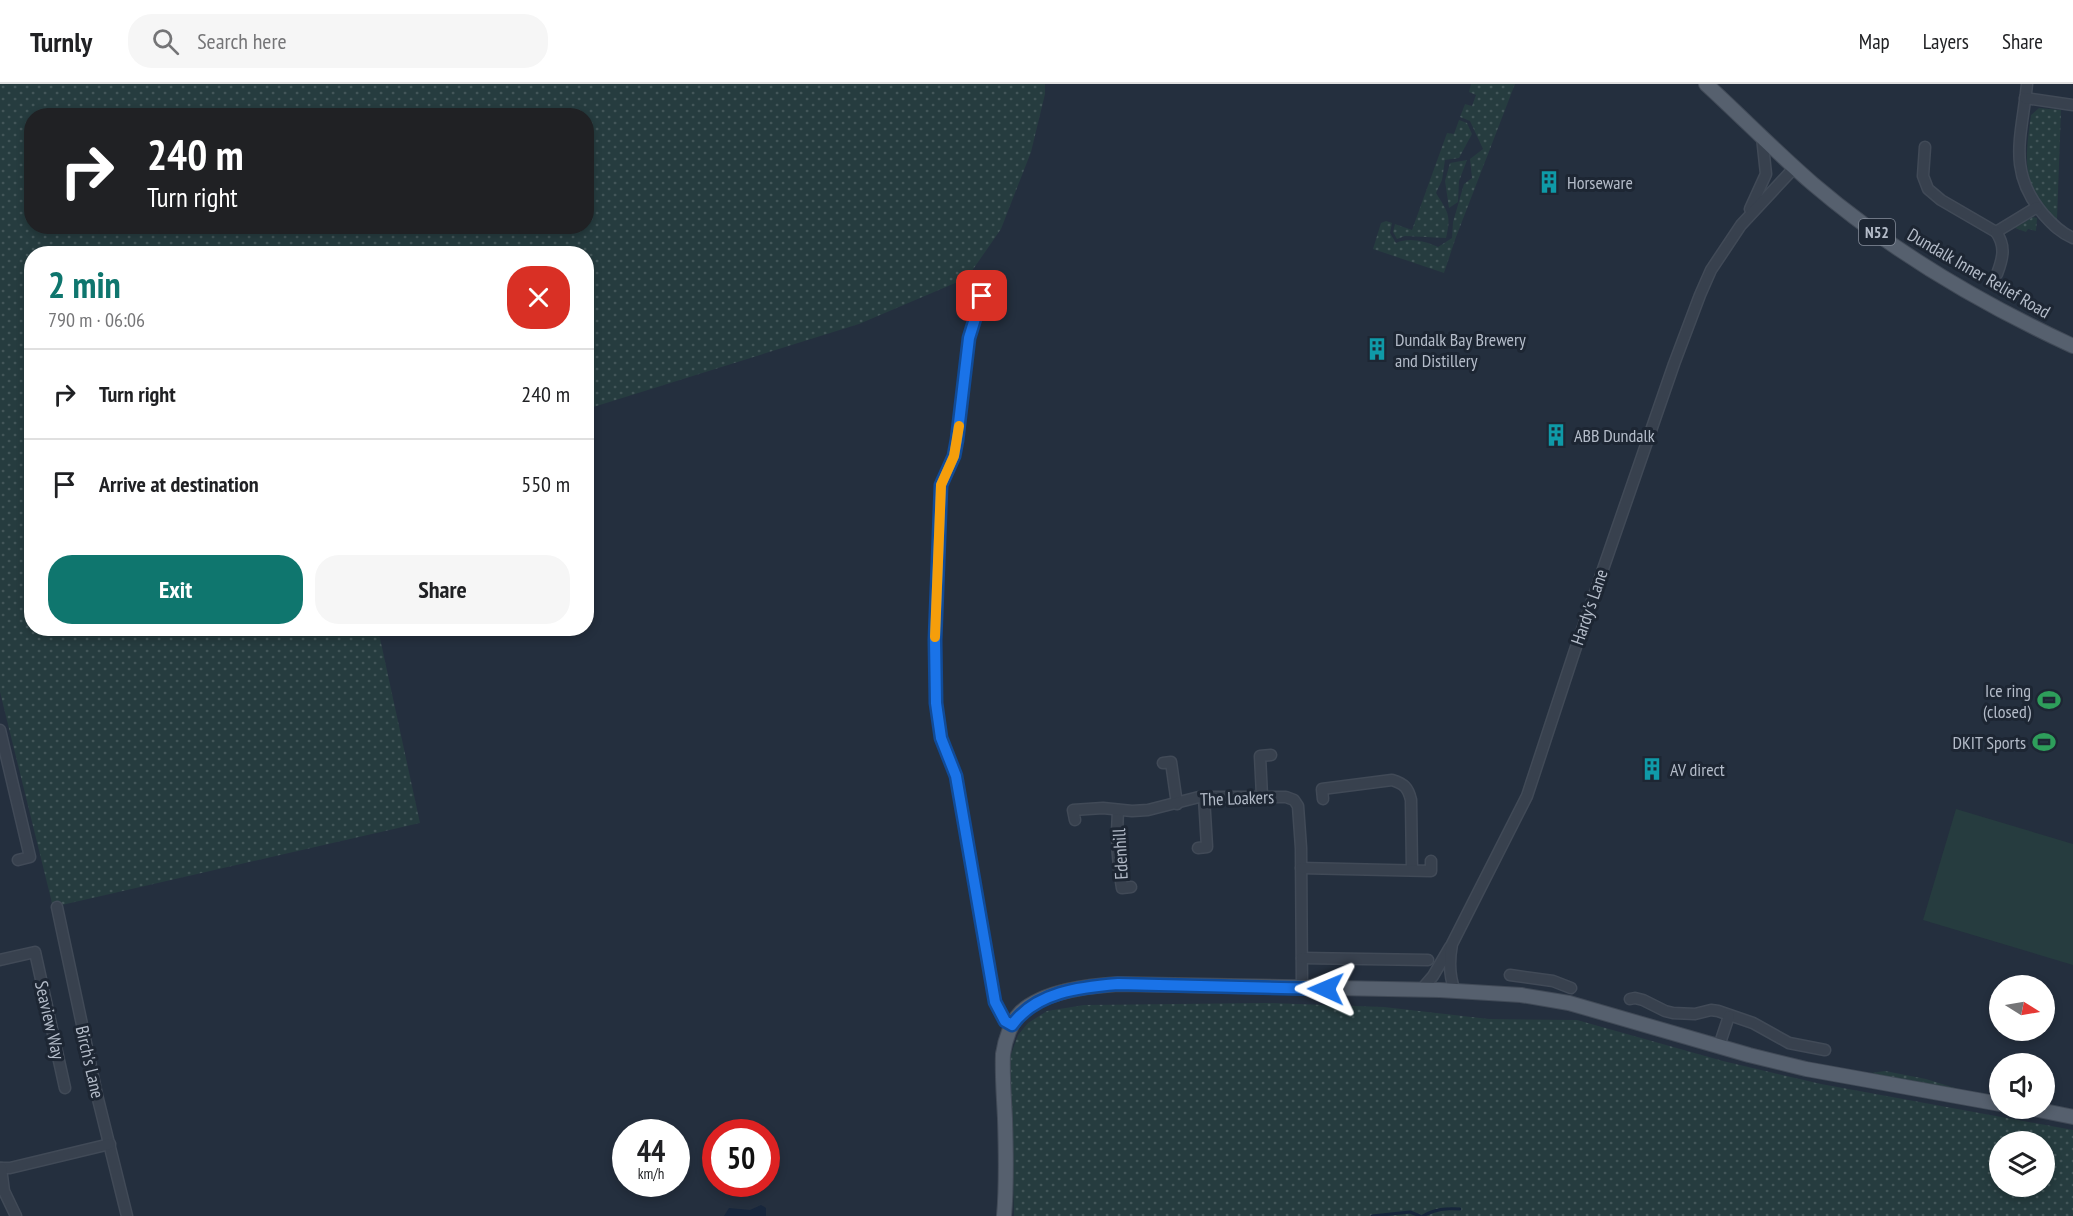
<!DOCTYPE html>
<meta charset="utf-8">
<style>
body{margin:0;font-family:"PT Sans Narrow",sans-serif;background:#f6f6f6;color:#202124;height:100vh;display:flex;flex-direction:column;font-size:22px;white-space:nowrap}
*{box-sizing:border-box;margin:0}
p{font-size:20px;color:#757577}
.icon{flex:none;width:33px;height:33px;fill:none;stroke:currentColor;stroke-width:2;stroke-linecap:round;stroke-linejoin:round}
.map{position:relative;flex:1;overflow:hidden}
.drawer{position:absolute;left:24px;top:162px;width:570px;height:390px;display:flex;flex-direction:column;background:#fff;border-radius:24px;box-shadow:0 3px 9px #0003}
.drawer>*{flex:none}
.guide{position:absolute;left:24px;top:24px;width:570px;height:126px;border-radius:24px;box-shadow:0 3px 9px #0003;background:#202124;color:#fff;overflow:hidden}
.needle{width:39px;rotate:101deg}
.tools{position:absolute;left:1989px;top:891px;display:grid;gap:12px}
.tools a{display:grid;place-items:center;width:66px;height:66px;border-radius:50%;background:#fff;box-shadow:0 3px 9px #0003;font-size:30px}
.speed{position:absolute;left:612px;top:1035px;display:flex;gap:12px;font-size:30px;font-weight:700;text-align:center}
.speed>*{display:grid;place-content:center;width:78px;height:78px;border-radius:50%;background:#fff;box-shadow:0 3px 9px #0003;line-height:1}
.speed small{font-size:15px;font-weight:400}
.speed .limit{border:9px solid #d22;background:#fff;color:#111}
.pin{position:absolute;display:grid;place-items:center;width:51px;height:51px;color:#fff;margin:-26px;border-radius:12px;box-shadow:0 3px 9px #0006}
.me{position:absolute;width:66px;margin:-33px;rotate:271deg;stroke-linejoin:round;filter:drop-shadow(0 0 4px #0008)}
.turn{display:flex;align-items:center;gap:21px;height:126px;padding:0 24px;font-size:27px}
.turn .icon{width:78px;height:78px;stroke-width:2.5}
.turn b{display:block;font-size:42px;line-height:51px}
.round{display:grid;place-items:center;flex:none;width:63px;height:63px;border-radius:24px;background:#f6f6f6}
.headline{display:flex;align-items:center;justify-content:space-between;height:102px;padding:0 24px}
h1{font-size:36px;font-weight:600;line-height:45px;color:#0f766e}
.primary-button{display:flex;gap:12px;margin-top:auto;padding:12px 24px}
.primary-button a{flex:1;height:69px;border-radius:24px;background:#0f766e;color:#fff;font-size:24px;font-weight:600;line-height:69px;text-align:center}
.primary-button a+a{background:#f6f6f6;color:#202124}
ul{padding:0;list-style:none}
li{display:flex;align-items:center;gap:18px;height:90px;padding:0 24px;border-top:2px solid #e0e0e0}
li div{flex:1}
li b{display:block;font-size:22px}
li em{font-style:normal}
header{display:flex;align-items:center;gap:36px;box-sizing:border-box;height:84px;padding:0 30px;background:#fff;border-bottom:2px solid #e0e0e0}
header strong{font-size:28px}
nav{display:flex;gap:33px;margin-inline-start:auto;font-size:21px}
.search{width:420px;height:54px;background:#f6f6f6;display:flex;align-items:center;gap:15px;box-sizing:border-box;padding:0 21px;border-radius:24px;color:#757577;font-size:22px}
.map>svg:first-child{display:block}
.grass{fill:url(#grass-dots);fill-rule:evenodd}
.garden{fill:#263c3f}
.water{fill:#17263c}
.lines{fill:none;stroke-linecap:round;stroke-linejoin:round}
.stream{stroke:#17263c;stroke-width:3}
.minor-casing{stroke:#414a57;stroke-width:13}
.major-casing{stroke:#414a57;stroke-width:16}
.minor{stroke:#38414e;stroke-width:10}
.major{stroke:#56606e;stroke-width:14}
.route-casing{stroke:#114b97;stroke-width:15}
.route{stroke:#1a73e8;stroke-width:10}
.slow{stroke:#f59e0b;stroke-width:10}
.labels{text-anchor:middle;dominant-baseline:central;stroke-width:6;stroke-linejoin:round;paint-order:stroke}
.shield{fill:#1d2633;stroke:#878f9c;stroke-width:1.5}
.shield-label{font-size:16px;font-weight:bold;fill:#b4bcc9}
.poi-label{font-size:18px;fill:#b4bcc9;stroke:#1d2633;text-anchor:start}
.street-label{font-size:18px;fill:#b4bcc9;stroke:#1d2633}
</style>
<header>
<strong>Turnly</strong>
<div class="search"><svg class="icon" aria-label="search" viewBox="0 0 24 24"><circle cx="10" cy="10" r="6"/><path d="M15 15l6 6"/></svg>Search here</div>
<nav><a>Map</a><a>Layers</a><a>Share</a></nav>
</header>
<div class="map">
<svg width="2073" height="1132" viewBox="0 0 2073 1132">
<defs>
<pattern id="grass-dots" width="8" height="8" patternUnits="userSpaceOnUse" patternTransform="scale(1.5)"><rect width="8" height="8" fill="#263c3f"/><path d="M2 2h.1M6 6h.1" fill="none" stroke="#435659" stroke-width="1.8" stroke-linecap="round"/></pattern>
</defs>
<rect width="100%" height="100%" fill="#242f3e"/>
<g class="grass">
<path d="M0 0H1045V10L1031 68 1001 145 967 194 859 240 587 325 586 170H32V544L378 545 420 739 53 823 0 608ZM32 32H586V142H32Z"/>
<path d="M1471 0H1515L1456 153 1444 189 1373 165 1381 139 1386 137 1392 139 1390 149 1396 159C1409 153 1425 157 1438 163L1452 154 1453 138 1464 100 1472 94 1470 75 1483 65 1470 37 1460 33 1465 20 1472 22 1476 11 1469 8Z"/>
<path d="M2039 24 2061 26 2057 135H2054C2021 99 2025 76 2031 31Z"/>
<path d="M1459 36 1467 39 1472 50 1459 74 1445 76 1442 96 1436 109C1447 127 1452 131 1446 154L1405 152 1397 155 1393 148 1395 140 1412 146 1447 49 1454 50Z"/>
<path d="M1467 76 1459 97 1458 118 1449 124 1445 97 1450 79Z"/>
<path d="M2033 133 2037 134 2036 147 2028 145 2026 148 2015 144Z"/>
<path d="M1267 919 1384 923 1489 935 1577 936 1723 977 1821 1000 2073 1046V1132H1014L1010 973 1018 951 1028 939 1047 927 1084 921ZM2000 1058H2044V1102H2000Z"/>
<path d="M1885 987 1926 995 1971 1009 1864 990Z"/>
</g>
<path class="garden" d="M1956 725 2073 760V881L1923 836Z"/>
<path class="water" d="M761 1121 766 1124V1132H724L729 1124 750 1126Z"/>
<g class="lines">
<g class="stream">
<path d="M1372 1132 1410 1128 1420 1132"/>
<path d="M1423 1132C1435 1125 1446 1124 1460 1125"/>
</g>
<g class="minor-casing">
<g id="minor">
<path d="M2027 0C2022 52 2006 87 2044 131 2053 141 2061 149 2073 154"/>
<path d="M2025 14 2073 21"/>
<path d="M1925 63 1923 92 1928 105 1941 116 1996 148 2037 123"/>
<path d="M1750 125 1766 90 1762 53"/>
<path d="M1996 148C2006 162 2003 174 1997 190"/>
<path d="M982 212 969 254 957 356 954 372 941 401 935 556 936 619 941 654 956 692 995 918 1006 937 1012 941"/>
<path d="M0 646 30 773 18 776"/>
<path d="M1163 679 1171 678 1177 720"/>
<path d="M1262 712 1260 672 1271 671"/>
<path d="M1323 715 1322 705 1392 696C1404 700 1408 703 1411 716L1412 786"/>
<path d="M1118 726C1116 753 1117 777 1122 804L1131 803"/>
<path d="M1075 736 1073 726 1103 724 1132 727 1148 726 1199 713H1286L1294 716 1298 722 1301 764 1302 905"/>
<path d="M1198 764 1207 763 1204 713"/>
<path d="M1301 784 1431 787V777"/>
<path d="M57 823 97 1011 127 1132"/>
<path d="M1302 874 1428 876"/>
<path d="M0 876 35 868 65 1004"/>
<path d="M1510 891 1553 897 1571 904"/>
<path d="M1421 906 1433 892 1450 863"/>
<path d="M1455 907C1449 892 1449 876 1452 860L1527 712 1575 566 1674 280 1700 211 1711 186 1741 141 1795 83"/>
<path d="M1630 915 1635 914 1643 916 1665 927 1673 929 1695 930 1711 926 1718 927 1753 939 1789 959 1825 966"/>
<path d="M1719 962 1729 932"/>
<path d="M0 1084H10L110 1060"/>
<path d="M1 1084 4 1107 16 1132"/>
</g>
</g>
<g class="major-casing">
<g id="major">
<path d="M1706 0C1742 33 1776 68 1813 100 1889 165 1982 220 2073 262"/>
<path d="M2029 1024 2073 1033"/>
<path d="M1004 1132C1007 1100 1006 1067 1005 1035 1004 1013 1002 991 1003 970 1005 956 1011 938 1021 928 1044 907 1088 902 1118 900L1440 906 1521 911 1569 919 1749 971 1806 985 2000 1020"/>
</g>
</g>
<use href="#minor" class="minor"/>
<use href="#major" class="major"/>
</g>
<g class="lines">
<g class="route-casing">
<path id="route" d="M982 212 969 254 957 356 954 372 941 401 935 556 936 619 941 654 956 692 995 918 1005 937 1012 941C1036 908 1080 903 1118 900L1326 905"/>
</g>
<use href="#route" class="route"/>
<path class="slow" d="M935 553 941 401 954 372 959 342"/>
</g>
<defs>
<g id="building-bare" transform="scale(1.8)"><path d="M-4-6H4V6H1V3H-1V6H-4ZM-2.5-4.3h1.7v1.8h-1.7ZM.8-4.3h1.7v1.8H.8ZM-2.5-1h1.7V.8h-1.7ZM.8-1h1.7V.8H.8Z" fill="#0f9aa8" stroke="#1d2633" stroke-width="2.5" paint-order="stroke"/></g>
<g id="stadium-bare" transform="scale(1.8)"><path d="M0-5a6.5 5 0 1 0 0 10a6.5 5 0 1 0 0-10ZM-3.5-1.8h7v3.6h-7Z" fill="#2e9e5b" stroke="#1d2633" stroke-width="2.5" paint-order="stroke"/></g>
</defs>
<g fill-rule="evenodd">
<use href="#building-bare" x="1549" y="98"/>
<use href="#building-bare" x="1377" y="265"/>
<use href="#building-bare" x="1556" y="351"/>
<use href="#stadium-bare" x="2049" y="616"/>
<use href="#stadium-bare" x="2044" y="658"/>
<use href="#building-bare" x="1652" y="685"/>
</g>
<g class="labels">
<rect class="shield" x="1859" y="135" width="36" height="26" rx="4.5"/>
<g class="shield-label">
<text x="1877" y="148">N52</text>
</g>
<g class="poi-label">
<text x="1567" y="98">Horseware</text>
<text x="1395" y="255">Dundalk Bay Brewery<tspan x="1395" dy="21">and Distillery</tspan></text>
<text x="1574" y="351">ABB Dundalk</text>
<text x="2031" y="606" text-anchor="end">Ice ring<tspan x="2031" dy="21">(closed)</tspan></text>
<text x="2026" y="658" text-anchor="end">DKIT Sports</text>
<text x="1670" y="685">AV direct</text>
</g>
<g class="street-label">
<text transform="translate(1979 189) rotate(30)">Dundalk Inner Relief Road</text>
<text transform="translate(1589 523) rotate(-71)">Hardy's Lane</text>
<text transform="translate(1237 714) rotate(-2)">The Loakers</text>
<text transform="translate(1120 770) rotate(-93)">Edenhill</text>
<text transform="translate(50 936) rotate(77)">Seaview Way</text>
<text transform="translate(90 978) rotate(77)">Birch's Lane</text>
</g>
</g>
</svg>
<div class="tools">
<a><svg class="needle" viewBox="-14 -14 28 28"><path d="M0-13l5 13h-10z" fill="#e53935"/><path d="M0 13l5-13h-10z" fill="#757577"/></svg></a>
<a><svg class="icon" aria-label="sound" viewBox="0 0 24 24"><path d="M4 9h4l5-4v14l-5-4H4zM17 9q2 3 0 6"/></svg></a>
<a><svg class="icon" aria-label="layers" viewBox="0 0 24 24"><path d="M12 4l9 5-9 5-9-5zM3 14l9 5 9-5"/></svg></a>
</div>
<div class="speed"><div>44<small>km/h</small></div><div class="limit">50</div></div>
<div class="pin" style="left:982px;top:212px;background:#d93025"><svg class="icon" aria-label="arrive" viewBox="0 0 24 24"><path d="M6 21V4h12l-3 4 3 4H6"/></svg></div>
<svg class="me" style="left:1326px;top:905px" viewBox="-20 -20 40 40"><path d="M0-17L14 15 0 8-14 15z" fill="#1a73e8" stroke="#fff" stroke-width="4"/></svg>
<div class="guide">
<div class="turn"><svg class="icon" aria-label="right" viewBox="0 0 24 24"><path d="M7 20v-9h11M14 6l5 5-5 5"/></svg><div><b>240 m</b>Turn right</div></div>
</div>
<section class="drawer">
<div class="headline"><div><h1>2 min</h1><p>790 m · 06:06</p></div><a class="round" style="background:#d93025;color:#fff"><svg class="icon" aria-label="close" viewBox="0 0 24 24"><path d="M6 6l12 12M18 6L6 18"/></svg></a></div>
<ul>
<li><svg class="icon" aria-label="right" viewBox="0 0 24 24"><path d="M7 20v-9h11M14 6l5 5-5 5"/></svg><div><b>Turn right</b></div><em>240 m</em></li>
<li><svg class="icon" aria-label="arrive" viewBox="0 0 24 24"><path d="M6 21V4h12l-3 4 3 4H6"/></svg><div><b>Arrive at destination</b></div><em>550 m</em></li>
</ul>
<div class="primary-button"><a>Exit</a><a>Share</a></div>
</section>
</div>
